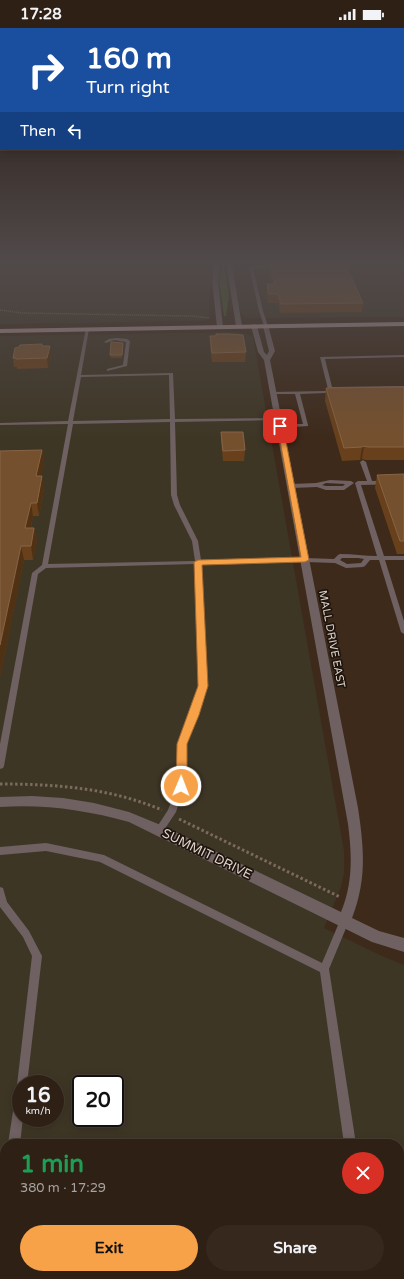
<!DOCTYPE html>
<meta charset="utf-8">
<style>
body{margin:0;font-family:"Varela Round",sans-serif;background:#36281d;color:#f1f3f6;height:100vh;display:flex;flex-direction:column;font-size:15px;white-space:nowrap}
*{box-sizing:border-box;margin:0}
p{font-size:13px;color:#a7a3a0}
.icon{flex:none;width:22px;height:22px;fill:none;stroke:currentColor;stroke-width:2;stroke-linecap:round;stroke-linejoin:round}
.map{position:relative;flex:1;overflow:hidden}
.sheet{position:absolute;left:0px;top:1111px;width:404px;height:140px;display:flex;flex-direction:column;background:#2e2014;border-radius:16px 16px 0 0;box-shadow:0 2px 10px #0003,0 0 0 1px #493e34}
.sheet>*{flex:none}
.banner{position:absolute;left:0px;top:0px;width:404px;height:122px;box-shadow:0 2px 10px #0003,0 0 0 1px #493e34;background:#1a4fa0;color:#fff;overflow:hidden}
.speed{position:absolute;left:12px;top:1047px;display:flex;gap:8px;font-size:20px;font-weight:700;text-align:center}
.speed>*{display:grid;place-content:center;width:52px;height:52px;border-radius:50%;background:#2e2014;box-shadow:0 2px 10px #0003,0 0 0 1px #493e34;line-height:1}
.speed small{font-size:10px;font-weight:400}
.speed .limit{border:2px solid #111;border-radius:6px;background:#fff;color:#111}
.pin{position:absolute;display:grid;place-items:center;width:34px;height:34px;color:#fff;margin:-17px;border-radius:8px;box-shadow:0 2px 6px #0006}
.me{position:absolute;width:44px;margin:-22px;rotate:1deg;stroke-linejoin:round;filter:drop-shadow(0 0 3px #0008)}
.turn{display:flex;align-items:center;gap:14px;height:84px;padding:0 20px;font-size:18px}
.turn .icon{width:52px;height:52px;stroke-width:2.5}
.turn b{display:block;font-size:28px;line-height:34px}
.then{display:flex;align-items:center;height:38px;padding:0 20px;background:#0003;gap:8px;font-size:15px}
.round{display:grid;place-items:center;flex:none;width:42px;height:42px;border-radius:21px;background:#36281d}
.overview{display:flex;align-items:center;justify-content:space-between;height:68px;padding:0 20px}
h1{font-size:24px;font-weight:700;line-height:30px;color:#1e9e55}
.primary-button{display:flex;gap:8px;margin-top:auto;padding:8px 20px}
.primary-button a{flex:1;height:46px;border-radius:24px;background:#f7a149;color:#111;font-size:16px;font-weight:700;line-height:46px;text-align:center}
.primary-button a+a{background:#36281d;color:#f1f3f6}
.status{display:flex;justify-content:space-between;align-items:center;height:28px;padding:0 20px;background:#2e2014;direction:ltr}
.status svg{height:11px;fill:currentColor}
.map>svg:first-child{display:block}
.commercial{fill:#3e3625;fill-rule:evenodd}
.green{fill:#405d27}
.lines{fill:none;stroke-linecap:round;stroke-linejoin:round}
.path-far1{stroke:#7b6a5d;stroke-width:1.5;stroke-dasharray:1 1;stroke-linecap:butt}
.path{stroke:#7b6a5d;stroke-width:3;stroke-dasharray:2.5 2.5;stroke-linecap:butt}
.service{fill:#6f6162;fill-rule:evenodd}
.minor{fill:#6f6162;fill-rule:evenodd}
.primary{fill:#ad9393;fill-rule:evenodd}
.wall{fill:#68401b}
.shaded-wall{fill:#513113}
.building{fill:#75502e;stroke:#866446}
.route{fill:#f7a149;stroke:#a1692f}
.labels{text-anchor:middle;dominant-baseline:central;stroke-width:3.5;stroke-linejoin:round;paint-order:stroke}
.street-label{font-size:11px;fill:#e0d3ca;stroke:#1e150e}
.near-street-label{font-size:13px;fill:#e0d3ca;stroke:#1e150e}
</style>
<div class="status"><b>17:28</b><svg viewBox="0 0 49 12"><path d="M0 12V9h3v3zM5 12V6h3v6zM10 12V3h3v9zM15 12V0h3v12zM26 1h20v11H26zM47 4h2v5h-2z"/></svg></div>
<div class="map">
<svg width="404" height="1251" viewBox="0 0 404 1251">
<rect width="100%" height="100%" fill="#3d2a1b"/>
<g class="commercial">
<path d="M0 235H213L209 271 210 290 202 293 0 296Z"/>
<path d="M233 235H404V289L247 290 244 289 240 284Z"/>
<path d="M236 304 248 306 253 309 344 823V845L341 859 324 900 382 928 404 937V1251H0V308ZM21 1056H55V1090H21ZM81 1056H115V1090H81ZM5 1116H399V1246H5Z"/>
</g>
<path class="green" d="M222 235H224L229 267 226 288H224L219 253Z"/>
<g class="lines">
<path class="path-far1" d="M0 282 22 285 192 288 209 290"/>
<g class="path">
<path d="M0 756C56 756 110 760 162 782"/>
<path d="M179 791 340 869"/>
</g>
<g class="service">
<path d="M337 235 350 237 352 238 350 239 336 236Z"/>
<path d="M279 236 280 238 253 240 263 283 268 298 266 299 264 298 259 283 249 239 251 238Z"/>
<path d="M86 300 89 301 81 347 173 345 175 391 278 390 280 391 278 392 175 394 177 467 180 477 198 513 201 532 305 530 334 531 338 527 340 526C353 526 365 528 377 528L355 455 358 453H367L360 434 363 432 366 434 372 453 404 452V456L361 457 384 528H404V532H385L404 593V606L401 604 379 532H370L365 538 363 539 346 540 335 535 305 534 201 536 207 658 198 687 186 716 185 757 176 784 162 805 159 806 156 805 155 802 168 782 177 757 178 716 190 687 199 658 195 536 46 540 38 546 4 738 3 740 0 741V716L32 545 42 537 68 396 0 397V395L68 393ZM169 347 170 391 73 393 81 349ZM170 394 171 467 174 477 192 513 195 533 48 536 73 396ZM342 530H358L364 531 361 535 347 536 340 532Z"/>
<path d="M117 310 127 311 130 313 127 338 107 343V341L123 337 126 314 114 312 106 315 104 314 109 311Z"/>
<path d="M404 327V329L325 331 332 359 404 358V360L333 361V363L325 365 300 366 308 397V398L280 400 277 398 280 396H303L295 366H273L271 365V364L325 363 328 361 320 329Z"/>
<path d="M330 452 351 453 354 455 344 462H326L317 459 292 460 289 458 292 456 316 455ZM326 455 345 456 343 458H326L322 457Z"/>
<path d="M46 815 104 827 322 935 341 890 344 889 347 890 349 893 329 941 356 1116H344L320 944 100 834 46 823 0 827V819Z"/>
<path d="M0 859 3 860 7 874 29 903 42 928 27 1056H21V1090H23L20 1116H8L17 1057 32 928 23 909 0 879Z"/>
<path d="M5 1188V1239L4 1240 0 1242V1192L1 1190Z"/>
<path d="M363 1246H375L376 1251H364Z"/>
</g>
<g class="minor">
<path d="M214 235H220L218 253 223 299 220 301 217 299 212 253Z"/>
<path d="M226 235H232L242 298 239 300 236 298Z"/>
<path d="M254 296 257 298 264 324 267 327 269 323 263 298 268 297 275 323 270 332 358 780C364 820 367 851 352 890L379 903 404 910V924L372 914 129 794C86 782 44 776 0 779V769L32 768 63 770 94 775 129 784 163 798 341 884C353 855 352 827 348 796L264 332 258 324 251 298Z"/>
</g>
<path class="primary" d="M404 294V298L0 305V301Z"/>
</g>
<g class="wall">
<path d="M270 235 363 275 362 284 280 285 278 275H268L266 265 267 256H272L269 244Z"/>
<path d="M210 308 246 324 245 334H212L210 317Z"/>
<path d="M123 315 122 330H111L110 327Z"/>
<path d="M43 318 51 328 48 340 17 341V339H14L13 330Z"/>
<path d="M404 359V432H366L362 431 360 432 342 433 325 373 326 360Z"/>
<path d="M221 404 245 422 244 433H223L221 414Z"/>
<path d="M42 422 44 435 41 448 44 461 39 488H33L31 500H34L37 513 33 532H24L0 648V423Z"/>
<path d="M404 446V526H397L375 460 377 447Z"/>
</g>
<g class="shaded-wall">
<path d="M50 318 51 328 48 340 47 330Z"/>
<path d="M364 418 362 431 360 432 362 419Z"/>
<path d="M42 422 44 435 39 461 36 448Z"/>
<path d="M42 448 44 461 39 488 37 475Z"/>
<path d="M31 475 33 488 28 513 25 500Z"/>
<path d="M34 500 37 513 33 532 31 518Z"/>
<path d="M21 518 24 532 0 648V617Z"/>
</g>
<g class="building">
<path d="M270 235H345L363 275 281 276 278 266H269L267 256H275Z"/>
<path d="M216 306H228L243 307 246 324 212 325 210 308H216Z"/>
<path d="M111 314 123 315 122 327H110Z"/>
<path d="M42 316V318H50L47 330 16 331V330H13L15 320 19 319 20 317Z"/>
<path d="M404 359V419H368L364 418 362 419 344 420 326 360Z"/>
<path d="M221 404H243L245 422 223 423Z"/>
<path d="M42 422 36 448H42L37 475H31L25 500H34L31 518H21L0 617V423Z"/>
<path d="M404 446V513H400L377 447Z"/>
</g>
<linearGradient id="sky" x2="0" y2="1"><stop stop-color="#22170f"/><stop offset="0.57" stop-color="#514a4a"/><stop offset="1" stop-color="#514a4a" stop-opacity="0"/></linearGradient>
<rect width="404" height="410" fill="url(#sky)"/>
<path class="route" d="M277 396 283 398 309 532 305 534 202 537 208 658 199 687 187 716V758L185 761 181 762 178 761 176 758 177 716 198 658 194 534 198 532 301 529Z"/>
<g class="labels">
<g class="street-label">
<text transform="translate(332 611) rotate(79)">MALL DRIVE EAST</text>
</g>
<g class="near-street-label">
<text transform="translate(207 826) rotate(26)">SUMMIT DRIVE</text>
</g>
</g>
</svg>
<div class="speed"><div>16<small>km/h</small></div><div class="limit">20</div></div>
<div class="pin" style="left:280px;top:398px;background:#d93025"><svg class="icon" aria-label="arrive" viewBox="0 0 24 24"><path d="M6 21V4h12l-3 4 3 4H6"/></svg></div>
<svg class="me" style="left:181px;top:758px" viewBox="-20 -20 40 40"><circle r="17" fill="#f7a149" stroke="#fff" stroke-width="3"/><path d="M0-11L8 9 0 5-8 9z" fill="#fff"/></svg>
<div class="banner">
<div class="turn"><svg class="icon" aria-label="right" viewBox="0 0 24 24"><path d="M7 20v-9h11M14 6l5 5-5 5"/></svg><div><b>160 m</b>Turn right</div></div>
<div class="then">Then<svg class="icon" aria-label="left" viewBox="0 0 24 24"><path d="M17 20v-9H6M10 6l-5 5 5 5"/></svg></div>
</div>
<section class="sheet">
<div class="overview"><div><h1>1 min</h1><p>380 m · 17:29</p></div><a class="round" style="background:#d93025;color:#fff"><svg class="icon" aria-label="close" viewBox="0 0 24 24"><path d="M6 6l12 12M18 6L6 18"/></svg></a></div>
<div class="primary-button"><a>Exit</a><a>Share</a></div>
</section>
</div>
